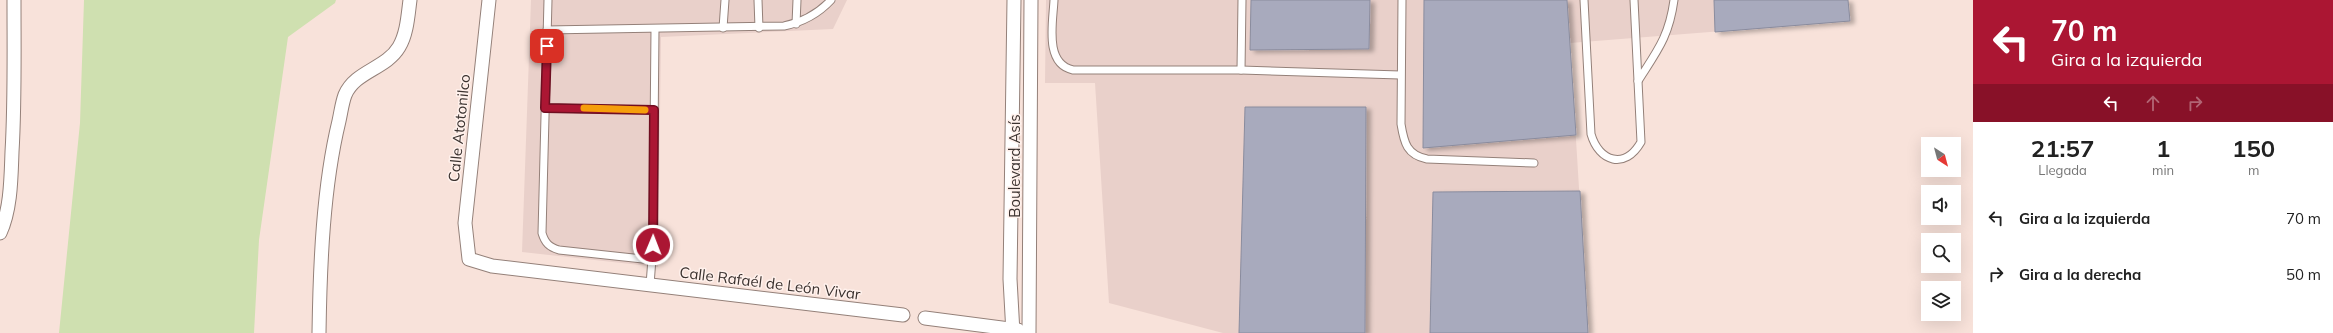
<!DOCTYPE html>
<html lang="es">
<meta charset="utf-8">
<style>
body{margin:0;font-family:Mulish,sans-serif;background:#f2f2f2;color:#222;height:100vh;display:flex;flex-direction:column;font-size:15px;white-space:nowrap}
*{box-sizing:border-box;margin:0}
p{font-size:13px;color:#767676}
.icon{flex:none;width:22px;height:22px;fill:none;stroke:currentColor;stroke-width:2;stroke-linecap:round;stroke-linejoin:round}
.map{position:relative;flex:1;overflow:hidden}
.panel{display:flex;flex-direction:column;background:#fff;width:360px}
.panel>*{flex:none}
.banner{background:#ab1633;color:#fff;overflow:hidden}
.needle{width:26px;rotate:144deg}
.controls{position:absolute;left:1921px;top:137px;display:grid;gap:8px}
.controls a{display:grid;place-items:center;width:40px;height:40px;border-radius:0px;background:#fff;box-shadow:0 4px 16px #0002;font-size:20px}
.pin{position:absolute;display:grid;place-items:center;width:34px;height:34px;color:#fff;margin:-17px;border-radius:8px;box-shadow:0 2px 6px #0006}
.me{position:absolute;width:44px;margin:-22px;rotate:1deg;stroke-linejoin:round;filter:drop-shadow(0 0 3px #0008)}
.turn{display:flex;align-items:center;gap:14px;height:84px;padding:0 12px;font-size:18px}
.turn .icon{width:52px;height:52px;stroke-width:2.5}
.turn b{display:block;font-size:28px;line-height:34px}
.lanes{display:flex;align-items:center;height:38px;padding:0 12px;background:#0003;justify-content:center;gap:20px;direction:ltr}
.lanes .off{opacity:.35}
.eta{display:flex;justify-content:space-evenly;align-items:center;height:68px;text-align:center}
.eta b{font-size:24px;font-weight:700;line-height:28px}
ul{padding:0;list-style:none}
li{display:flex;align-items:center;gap:12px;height:56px;padding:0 12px}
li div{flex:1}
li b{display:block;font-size:15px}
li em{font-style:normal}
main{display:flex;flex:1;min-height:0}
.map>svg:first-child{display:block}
.commercial{fill:#e9d0ca}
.green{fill:#cfe0b0}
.building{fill:#a8aabd;stroke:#8a8c9e;filter:url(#shadow)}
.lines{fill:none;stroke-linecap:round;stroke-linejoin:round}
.lane-casing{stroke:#948079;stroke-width:9}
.street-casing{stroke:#948079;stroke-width:15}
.lane{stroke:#fff;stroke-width:7}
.street{stroke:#fff;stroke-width:13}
.route-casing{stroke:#6f0e21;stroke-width:10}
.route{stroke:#ab1633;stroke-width:7}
.slow{stroke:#f59e0b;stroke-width:7}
.labels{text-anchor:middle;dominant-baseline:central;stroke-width:3;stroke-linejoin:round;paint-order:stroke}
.street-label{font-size:15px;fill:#3b322f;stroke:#fff1ec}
</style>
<main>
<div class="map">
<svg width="1973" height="333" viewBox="0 0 1973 333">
<defs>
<filter id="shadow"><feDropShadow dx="4.5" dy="2.5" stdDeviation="2" flood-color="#0004"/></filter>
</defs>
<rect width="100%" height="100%" fill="#f8e2da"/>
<g class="commercial">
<path d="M531 0H847L833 29 661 37 658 267 522 252Z"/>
<path d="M1046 0H1848L1850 21 1570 43 1588 333H1223L1109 303 1095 83H1045Z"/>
</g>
<path class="green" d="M84 0H336L335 3 288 37 259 240 254 333H59L80 123Z"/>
<g class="building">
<path d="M1251 0H1370L1369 49 1250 50Z"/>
<path d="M1424 0H1567L1576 135 1423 148Z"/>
<path d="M1714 0H1848L1850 21 1715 32Z"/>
<path d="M1245 107H1366L1365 333H1239Z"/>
<path d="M1580 191 1588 333H1430L1433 192Z"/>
</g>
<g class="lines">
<g class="lane-casing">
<g id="lane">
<path d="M548 0 542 233C545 243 549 247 559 250L652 260"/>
<path d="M758 0 759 28"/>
<path d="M1054 0C1053 22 1044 64 1073 70H1241L1400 75"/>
<path d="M1402 0 1401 124C1404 143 1407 155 1427 159L1534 163"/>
<path d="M1584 0 1591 134C1599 162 1625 170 1641 142L1634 0"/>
<path d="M796 24 797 0"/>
<path d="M723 28 725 0"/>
<path d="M547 30 784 26C803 22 818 14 831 0"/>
<path d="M1241 70 1242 0"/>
<path d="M1638 81C1657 51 1669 37 1674 0"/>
<path d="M545 108 654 110"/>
<path d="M650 285 653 245 655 29"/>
</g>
</g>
<g class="street-casing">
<g id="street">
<path d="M489 0 465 223 469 259 492 266 903 315"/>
<path d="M0 233C11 209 11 178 12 152 15 101 14 51 14 0"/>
<path d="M925 318 1018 330"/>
<path d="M319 333C320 265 323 187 339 121 341 112 342 103 345 95 355 71 386 69 399 47 407 34 408 15 410 0"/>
<path d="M1013 333 1010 279 1014 0"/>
<path d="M1029 333 1031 0"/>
</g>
</g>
<use href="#lane" class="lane"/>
<use href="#street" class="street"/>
</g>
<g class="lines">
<g class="route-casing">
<path id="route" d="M547 46 545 108 654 110 653 245"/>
</g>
<use href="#route" class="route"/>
<path class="slow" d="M584 108 645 110"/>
</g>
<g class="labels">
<g class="street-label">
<text transform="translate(459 128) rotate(-84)">Calle Atotonilco</text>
<text transform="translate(1014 166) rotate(-90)">Boulevard Asís</text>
<text transform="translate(770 283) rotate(7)">Calle Rafaél de León Vivar</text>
</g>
</g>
</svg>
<div class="controls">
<a><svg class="needle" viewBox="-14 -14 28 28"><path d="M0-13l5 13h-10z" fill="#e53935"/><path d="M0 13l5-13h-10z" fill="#767676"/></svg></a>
<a><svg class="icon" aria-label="sound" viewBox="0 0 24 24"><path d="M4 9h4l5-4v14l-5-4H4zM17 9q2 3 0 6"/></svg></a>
<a><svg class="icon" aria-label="search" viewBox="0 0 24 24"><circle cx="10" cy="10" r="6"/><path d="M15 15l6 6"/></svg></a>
<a><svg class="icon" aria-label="layers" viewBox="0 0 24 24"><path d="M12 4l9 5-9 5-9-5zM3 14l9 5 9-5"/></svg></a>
</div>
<div class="pin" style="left:547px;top:46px;background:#d93025"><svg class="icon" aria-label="arrive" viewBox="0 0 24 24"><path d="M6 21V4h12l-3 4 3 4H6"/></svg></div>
<svg class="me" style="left:653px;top:245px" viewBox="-20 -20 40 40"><circle r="17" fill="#ab1633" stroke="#fff" stroke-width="3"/><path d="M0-11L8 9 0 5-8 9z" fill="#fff"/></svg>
</div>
<section class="panel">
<div class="banner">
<div class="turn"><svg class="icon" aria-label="left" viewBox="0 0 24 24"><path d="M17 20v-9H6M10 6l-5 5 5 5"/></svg><div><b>70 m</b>Gira a la izquierda</div></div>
<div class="lanes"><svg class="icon" aria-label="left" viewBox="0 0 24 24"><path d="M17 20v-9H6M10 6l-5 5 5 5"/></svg><svg class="icon off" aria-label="ahead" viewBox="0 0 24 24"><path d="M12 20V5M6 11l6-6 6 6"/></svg><svg class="icon off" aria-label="right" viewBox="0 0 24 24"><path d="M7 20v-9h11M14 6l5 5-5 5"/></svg></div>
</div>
<div class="eta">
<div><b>21:57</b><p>Llegada</p></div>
<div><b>1</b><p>min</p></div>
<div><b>150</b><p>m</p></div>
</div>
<ul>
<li><svg class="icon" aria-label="left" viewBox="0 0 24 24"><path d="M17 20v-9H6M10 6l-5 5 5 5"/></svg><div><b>Gira a la izquierda</b></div><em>70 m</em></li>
<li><svg class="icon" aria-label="right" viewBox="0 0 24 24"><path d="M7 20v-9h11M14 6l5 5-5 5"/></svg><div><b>Gira a la derecha</b></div><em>50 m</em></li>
</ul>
</section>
</main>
